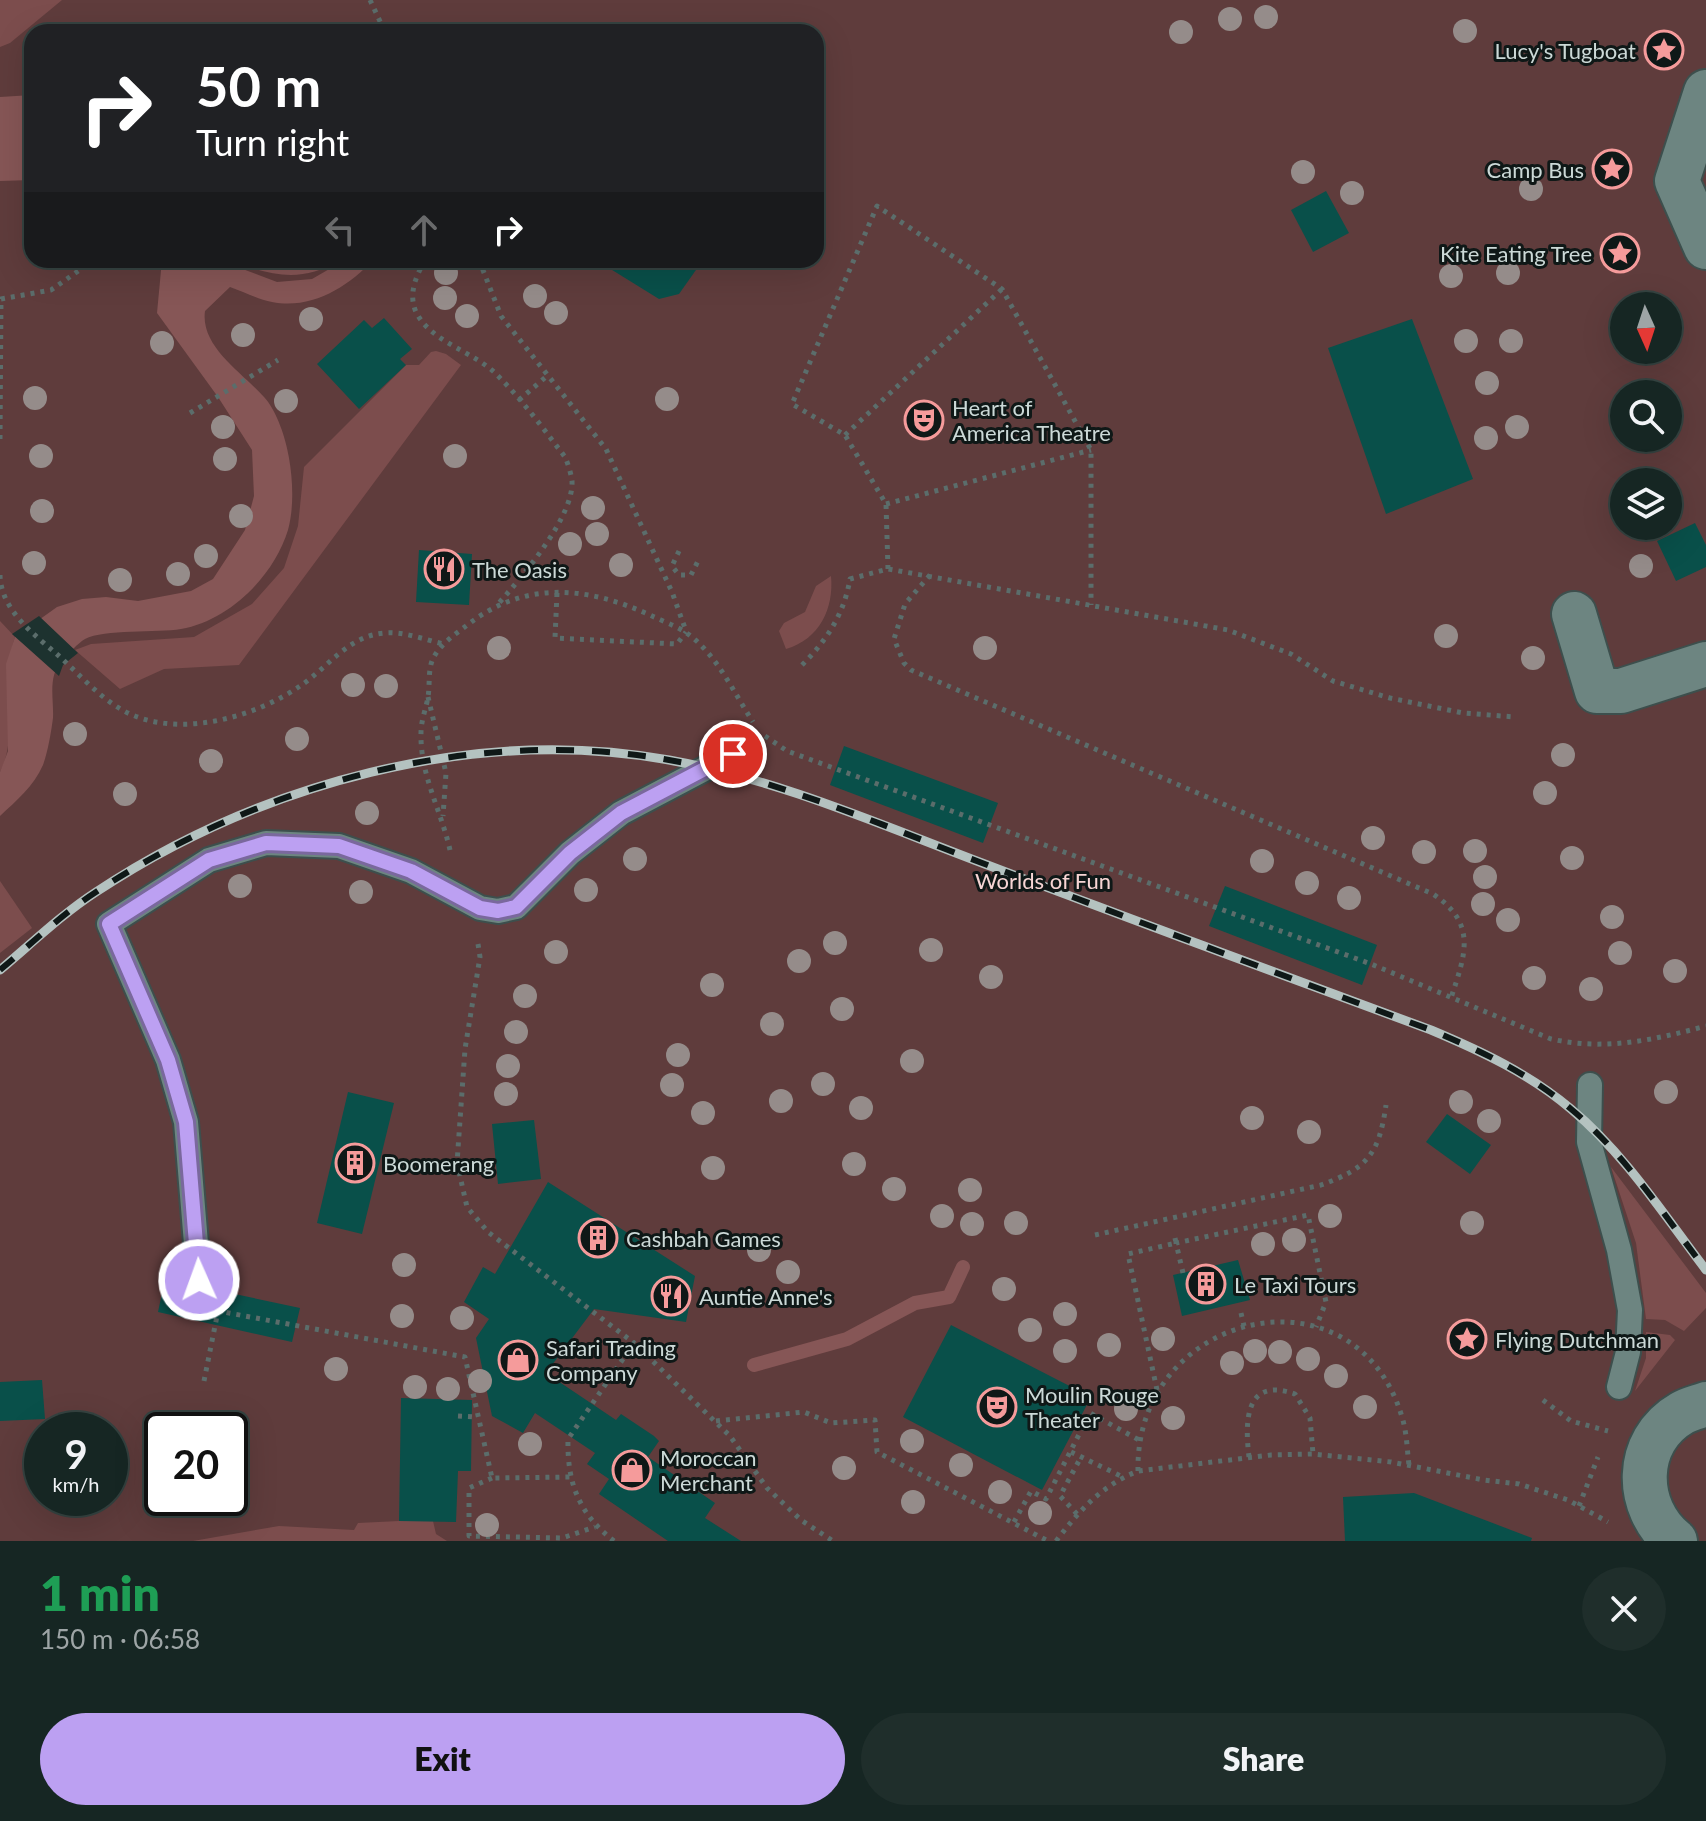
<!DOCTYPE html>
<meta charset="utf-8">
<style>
body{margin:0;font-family:Lato,sans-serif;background:#1f2e2b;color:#f1f3f6;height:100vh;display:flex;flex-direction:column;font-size:30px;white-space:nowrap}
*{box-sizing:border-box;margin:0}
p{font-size:26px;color:#9ea5a6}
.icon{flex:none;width:44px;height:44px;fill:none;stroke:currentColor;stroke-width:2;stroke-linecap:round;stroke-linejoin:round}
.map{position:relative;height:1541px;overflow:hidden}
.drawer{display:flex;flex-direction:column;background:#162623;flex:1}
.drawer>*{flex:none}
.top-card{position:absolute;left:24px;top:24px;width:800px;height:244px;border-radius:24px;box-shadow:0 8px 32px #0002,0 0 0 2px #354341;background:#202124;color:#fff;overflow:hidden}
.needle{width:52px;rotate:177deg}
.fabs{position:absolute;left:1610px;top:292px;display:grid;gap:16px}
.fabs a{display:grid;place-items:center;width:72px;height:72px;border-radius:50%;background:#162623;box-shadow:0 8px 32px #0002,0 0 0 2px #354341;font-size:40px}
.speed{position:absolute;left:24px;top:1412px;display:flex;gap:16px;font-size:40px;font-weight:700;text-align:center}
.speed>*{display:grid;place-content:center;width:104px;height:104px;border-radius:50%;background:#162623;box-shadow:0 8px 32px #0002,0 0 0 2px #354341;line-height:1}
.speed small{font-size:20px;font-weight:400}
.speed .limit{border:4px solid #111;border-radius:12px;background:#fff;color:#111}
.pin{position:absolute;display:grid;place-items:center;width:68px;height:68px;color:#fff;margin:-34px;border:4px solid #fff;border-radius:50%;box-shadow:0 2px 8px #0007}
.me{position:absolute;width:88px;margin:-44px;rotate:358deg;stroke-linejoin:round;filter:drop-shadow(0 0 6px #0008)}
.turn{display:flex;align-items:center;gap:28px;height:168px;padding:0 40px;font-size:36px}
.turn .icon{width:104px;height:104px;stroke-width:2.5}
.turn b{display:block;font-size:56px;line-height:68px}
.lanes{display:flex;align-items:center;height:76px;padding:0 40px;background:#0003;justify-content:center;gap:40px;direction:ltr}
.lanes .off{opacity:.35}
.round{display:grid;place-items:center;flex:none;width:84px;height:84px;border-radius:42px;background:#1f2e2b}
.overview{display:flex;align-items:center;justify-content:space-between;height:136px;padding:0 40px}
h1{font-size:48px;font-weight:800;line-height:60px;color:#1e9e55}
.action{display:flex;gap:16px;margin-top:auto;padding:16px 40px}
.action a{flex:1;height:92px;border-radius:48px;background:#bca0f2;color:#111;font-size:32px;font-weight:800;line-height:92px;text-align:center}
.action a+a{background:#1f2e2b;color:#f1f3f6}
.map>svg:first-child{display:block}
.green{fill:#5f3c3c;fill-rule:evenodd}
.forest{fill:#7c4d4d}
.water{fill:#865656}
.pier{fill:#1d322f}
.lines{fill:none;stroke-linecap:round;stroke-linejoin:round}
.stream{stroke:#865656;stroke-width:14}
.building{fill:#09504a}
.lane-casing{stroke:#3d4f4d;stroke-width:28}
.street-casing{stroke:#3d4f4d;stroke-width:48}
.path{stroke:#5b6d6b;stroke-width:5;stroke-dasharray:4 6;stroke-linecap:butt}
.lane{stroke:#6d8581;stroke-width:24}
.street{stroke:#6d8581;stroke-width:44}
.rail-casing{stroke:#b4c2c0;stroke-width:9}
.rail{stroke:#0f1817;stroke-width:6;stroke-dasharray:18;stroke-linecap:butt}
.tree{fill:#958c8a}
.route-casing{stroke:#7a689d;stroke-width:20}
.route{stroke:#bca0f2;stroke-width:14}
.labels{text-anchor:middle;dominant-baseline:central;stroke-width:6;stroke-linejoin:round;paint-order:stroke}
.poi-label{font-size:22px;fill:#ccd9d7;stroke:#0f1817;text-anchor:start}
.park-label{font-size:22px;fill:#f7d5d4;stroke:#0f1817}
</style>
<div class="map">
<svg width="1706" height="1541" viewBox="0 0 1706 1541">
<rect width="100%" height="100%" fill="#1d322f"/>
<path class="green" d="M0 0H1706V1541H0ZM32 32H816V260H32ZM1624 306H1668V350H1624ZM1624 394H1668V438H1624ZM1624 482H1668V526H1624ZM42 1430H110V1498H42ZM162 1430H230V1498H162Z"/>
<g class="forest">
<path d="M0 0H62L10 43 0 47Z"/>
<path d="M436 351 446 354 461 365 239 665 164 669 120 689 75 650 91 644 194 637 252 604 284 568 298 526 304 467 406 365H419L431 352Z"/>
<path d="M831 576C834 608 820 639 786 649L779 631 784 623 805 612 816 586Z"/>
<path d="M0 621 15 637C0 680 20 734 0 772Z"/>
<path d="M0 881 32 928 0 953Z"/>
<path d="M1611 1167 1706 1293V1308L1684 1331 1665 1320 1646 1319 1636 1243Z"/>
<path d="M1646 1332 1670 1335 1675 1340 1635 1391 1646 1358Z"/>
<path d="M399 1521H433L436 1534 447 1541H193L279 1526 354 1530 358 1523Z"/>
</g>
<g class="water">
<path d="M32 95V180L0 181V97Z"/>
<path d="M162 260H339C306 281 278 277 242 265L240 268 277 282 312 279 345 260H373C348 287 311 310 272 302 258 299 244 292 230 287L205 311C200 347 243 373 264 397 277 411 286 439 289 458 293 481 294 508 288 530 274 576 229 621 181 629 157 633 104 629 85 639 78 643 68 654 63 660 47 675 54 699 53 718 51 733 48 751 43 765 34 786 16 801 0 816V772L8 751 6 664 15 637 57 607 82 599 106 597 138 601 191 591 213 579 245 530 254 496 252 450 218 397 157 313Z"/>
</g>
<path class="pier" d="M39 616 78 653 63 665 59 676 12 634Z"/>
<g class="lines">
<path class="stream" d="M754 1365 847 1339 915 1303 949 1297 963 1267"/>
</g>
<g class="building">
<path d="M1326 191 1349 233 1313 252 1291 210Z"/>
<path d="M596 260H703L679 294 659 299Z"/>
<path d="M384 318 412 349 400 359 406 365 359 409 317 364 364 320 372 328Z"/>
<path d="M1412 319 1473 479 1386 514 1328 348Z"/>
<path d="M1695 523 1706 545V567L1676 581 1657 541Z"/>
<path d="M419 550 472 554 469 605 416 602Z"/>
<path d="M844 746 998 803 983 843 830 785Z"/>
<path d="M1225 886 1377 945 1362 985 1209 926Z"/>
<path d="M348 1092 394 1103 362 1234 317 1223Z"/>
<path d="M1447 1114 1491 1145 1470 1174 1426 1142Z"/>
<path d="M534 1120 541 1179 498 1184 492 1124Z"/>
<path d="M548 1182 695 1276 686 1322 594 1309 546 1373 616 1420 621 1414 654 1436 659 1441 648 1457 715 1503 705 1518 741 1541H668L599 1494 609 1479 587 1464 595 1453 535 1413 523 1433 492 1416 476 1338 489 1319 464 1302 483 1267 495 1274Z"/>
<path d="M1238 1260 1250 1300 1182 1316 1173 1275Z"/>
<path d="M165 1279 185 1283 193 1294 201 1295 211 1289 300 1308 292 1342 158 1312Z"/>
<path d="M951 1325 1091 1397 1042 1490 903 1417Z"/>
<path d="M42 1380 45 1419 0 1421V1382Z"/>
<path d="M401 1398 472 1400 471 1471H458L456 1522 399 1521Z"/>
<path d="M1414 1493 1532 1538 1531 1541H1345L1343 1497Z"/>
</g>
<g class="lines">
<g class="lane-casing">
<g id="lane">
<path d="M1590 1085 1589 1142 1619 1250 1630 1310 1628 1352 1619 1387"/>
<path d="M199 1280 186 1122 168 1060 109 924 209 860 266 843 339 846 411 871 480 908 498 911 516 907 570 853 621 813 733 754"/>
</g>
</g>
<g class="street-casing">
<g id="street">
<path d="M1706 92 1677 181 1706 247"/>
<path d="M1574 614 1597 691H1621L1706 664"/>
<path d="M1675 1541C1634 1508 1633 1441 1682 1413 1689 1409 1698 1407 1706 1404"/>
</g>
</g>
<g class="path">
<path d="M370 0 385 32"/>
<path d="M425 260C416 276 408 294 416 312 430 341 471 351 494 372 520 397 543 428 565 457 568 464 571 473 572 481 574 517 521 578 498 604"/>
<path d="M479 260 501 316 606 449 672 592 686 631"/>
<path d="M519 400 547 376"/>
<path d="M190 413 278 360"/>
<path d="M845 435 1002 289"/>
<path d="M0 439 1 299 51 290 94 260"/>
<path d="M886 504 1091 450"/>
<path d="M679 551 672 566 679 575H691L699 559"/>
<path d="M888 569 886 504 845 435 792 404 877 206 1002 289 1091 450V605"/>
<path d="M0 575C1 611 35 635 59 656 80 675 99 697 124 711 178 740 257 717 303 684 330 665 349 636 384 633 404 631 425 640 444 644"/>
<path d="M930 575 905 604 894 639 904 663 911 670 1433 894C1478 924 1465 955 1451 998"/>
<path d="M557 593 555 638 677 644 686 632"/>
<path d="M802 665C827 640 844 614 850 579L888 569 1228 630 1291 654 1333 681 1390 698 1463 713 1515 717"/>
<path d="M428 697 446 773 443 816"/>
<path d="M765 736 787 751 1371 964 1551 1039C1605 1051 1654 1040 1706 1026"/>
<path d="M450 850C441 810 420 775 421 733 421 720 426 709 428 697 430 685 428 672 432 661 438 646 454 635 466 626 524 580 586 586 650 615 662 621 677 626 688 634 717 655 734 693 753 722"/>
<path d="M478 944 480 957 465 1049 457 1163 467 1207 488 1232 634 1343"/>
<path d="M1095 1235 1321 1185C1368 1168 1379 1154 1386 1105"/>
<path d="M1183 1273 1176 1243 1308 1215 1326 1302 1316 1327"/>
<path d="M1241 1313 1244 1326"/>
<path d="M204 1381 218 1311 465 1357 492 1478 572 1477"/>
<path d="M1157 1390 1128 1254 1176 1243 1175 1238"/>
<path d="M1543 1400 1571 1421 1608 1431"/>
<path d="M458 1416 476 1417"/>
<path d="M716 1421 804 1412 831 1423 875 1420 877 1452 1048 1541"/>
<path d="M1071 1452 1123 1477"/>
<path d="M1249 1457C1245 1423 1244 1376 1295 1394L1310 1418 1313 1454"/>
<path d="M1138 1471C1135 1311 1355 1260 1402 1417 1407 1433 1407 1450 1409 1465"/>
<path d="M492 1478 469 1488V1536L562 1538 595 1527"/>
<path d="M1579 1506 1598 1457"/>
<path d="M1077 1514 1060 1496 1081 1457"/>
<path d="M1014 1522 1031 1491 1046 1499 1090 1413 1139 1440"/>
<path d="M614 1541C579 1514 567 1483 568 1439L634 1343 730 1436 767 1488 801 1520 833 1541"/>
<path d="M1056 1541C1080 1510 1101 1486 1138 1471L1271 1455 1313 1454 1391 1462 1484 1480 1519 1484 1568 1500 1608 1522"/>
</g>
<use href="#lane" class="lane"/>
<use href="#street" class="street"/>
<g class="rail-casing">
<path id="rail" d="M0 970C31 944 62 914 96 892 259 784 474 725 669 760 782 780 890 829 998 869 1142 923 1287 977 1431 1030 1481 1051 1530 1074 1571 1109 1624 1153 1664 1215 1706 1270"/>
</g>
<use href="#rail" class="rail"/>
</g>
<g class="tree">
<circle cx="1266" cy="17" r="12"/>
<circle cx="1230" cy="19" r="12"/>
<circle cx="1465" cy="31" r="12"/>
<circle cx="1181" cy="32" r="12"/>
<circle cx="1303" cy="172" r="12"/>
<circle cx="1531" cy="189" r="12"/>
<circle cx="1352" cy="193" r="12"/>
<circle cx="446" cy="273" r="12"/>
<circle cx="1508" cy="273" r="12"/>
<circle cx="1451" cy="276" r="12"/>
<circle cx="535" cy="296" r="12"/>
<circle cx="445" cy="298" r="12"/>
<circle cx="556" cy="313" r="12"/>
<circle cx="467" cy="316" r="12"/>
<circle cx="311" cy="319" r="12"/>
<circle cx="243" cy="335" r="12"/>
<circle cx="1466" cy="341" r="12"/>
<circle cx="1511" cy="341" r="12"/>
<circle cx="162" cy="343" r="12"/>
<circle cx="1487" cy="383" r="12"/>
<circle cx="35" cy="398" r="12"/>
<circle cx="667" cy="399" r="12"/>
<circle cx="286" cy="401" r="12"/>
<circle cx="223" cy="427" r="12"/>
<circle cx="1517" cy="427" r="12"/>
<circle cx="1486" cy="438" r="12"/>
<circle cx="41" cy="456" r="12"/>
<circle cx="455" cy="456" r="12"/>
<circle cx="225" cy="459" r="12"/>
<circle cx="593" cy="508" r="12"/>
<circle cx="42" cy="511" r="12"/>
<circle cx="241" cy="516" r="12"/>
<circle cx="597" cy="534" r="12"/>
<circle cx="570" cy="544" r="12"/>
<circle cx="206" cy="556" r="12"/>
<circle cx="34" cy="563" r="12"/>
<circle cx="621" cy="565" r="12"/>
<circle cx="1641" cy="566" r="12"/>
<circle cx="178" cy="574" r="12"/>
<circle cx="120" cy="580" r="12"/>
<circle cx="1446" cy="636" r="12"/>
<circle cx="499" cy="648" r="12"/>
<circle cx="985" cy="648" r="12"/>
<circle cx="1533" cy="658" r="12"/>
<circle cx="353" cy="685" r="12"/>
<circle cx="386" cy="686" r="12"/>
<circle cx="75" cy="734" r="12"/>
<circle cx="297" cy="739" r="12"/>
<circle cx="1563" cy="755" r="12"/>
<circle cx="211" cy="761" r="12"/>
<circle cx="1545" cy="793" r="12"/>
<circle cx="125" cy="794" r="12"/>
<circle cx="367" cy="813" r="12"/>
<circle cx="1373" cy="838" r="12"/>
<circle cx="1475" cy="851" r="12"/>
<circle cx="1424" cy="852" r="12"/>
<circle cx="1572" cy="858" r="12"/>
<circle cx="635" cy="859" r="12"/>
<circle cx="1262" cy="861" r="12"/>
<circle cx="1485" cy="877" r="12"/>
<circle cx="1307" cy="883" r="12"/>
<circle cx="240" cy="886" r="12"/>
<circle cx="586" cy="890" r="12"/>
<circle cx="361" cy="892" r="12"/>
<circle cx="1349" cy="898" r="12"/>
<circle cx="1483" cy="904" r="12"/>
<circle cx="1612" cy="917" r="12"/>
<circle cx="1508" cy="920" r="12"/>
<circle cx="835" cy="943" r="12"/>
<circle cx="931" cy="950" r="12"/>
<circle cx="556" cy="952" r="12"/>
<circle cx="1620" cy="953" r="12"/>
<circle cx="799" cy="961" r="12"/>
<circle cx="1675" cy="971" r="12"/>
<circle cx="991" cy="977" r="12"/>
<circle cx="1534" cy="978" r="12"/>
<circle cx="712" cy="985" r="12"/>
<circle cx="1591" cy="989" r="12"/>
<circle cx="525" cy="996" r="12"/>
<circle cx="842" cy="1009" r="12"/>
<circle cx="772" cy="1024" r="12"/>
<circle cx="516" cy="1032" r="12"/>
<circle cx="678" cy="1055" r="12"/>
<circle cx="912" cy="1061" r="12"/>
<circle cx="508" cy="1066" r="12"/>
<circle cx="823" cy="1084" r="12"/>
<circle cx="672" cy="1085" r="12"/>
<circle cx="1666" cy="1092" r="12"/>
<circle cx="506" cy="1094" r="12"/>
<circle cx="781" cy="1101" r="12"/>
<circle cx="1461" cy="1102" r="12"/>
<circle cx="861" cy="1108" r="12"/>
<circle cx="703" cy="1113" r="12"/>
<circle cx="1252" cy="1118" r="12"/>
<circle cx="1489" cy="1121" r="12"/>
<circle cx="1309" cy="1132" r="12"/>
<circle cx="854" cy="1164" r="12"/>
<circle cx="713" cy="1168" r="12"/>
<circle cx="894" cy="1189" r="12"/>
<circle cx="970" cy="1190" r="12"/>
<circle cx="942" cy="1216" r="12"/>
<circle cx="1330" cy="1216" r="12"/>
<circle cx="1016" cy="1223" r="12"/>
<circle cx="1472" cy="1223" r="12"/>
<circle cx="972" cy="1224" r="12"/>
<circle cx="1294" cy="1240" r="12"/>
<circle cx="1263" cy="1244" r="12"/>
<circle cx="759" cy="1250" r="12"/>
<circle cx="404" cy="1265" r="12"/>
<circle cx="788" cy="1272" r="12"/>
<circle cx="1004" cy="1289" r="12"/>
<circle cx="1065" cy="1314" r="12"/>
<circle cx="402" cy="1316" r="12"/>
<circle cx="462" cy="1318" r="12"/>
<circle cx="1030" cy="1330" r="12"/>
<circle cx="1163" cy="1339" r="12"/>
<circle cx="1109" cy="1345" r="12"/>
<circle cx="1065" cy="1351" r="12"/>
<circle cx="1255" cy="1351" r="12"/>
<circle cx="1280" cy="1352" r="12"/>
<circle cx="1308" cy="1359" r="12"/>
<circle cx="1232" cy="1363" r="12"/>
<circle cx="336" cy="1369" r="12"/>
<circle cx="1336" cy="1376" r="12"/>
<circle cx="480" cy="1381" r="12"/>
<circle cx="415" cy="1387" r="12"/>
<circle cx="448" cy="1389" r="12"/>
<circle cx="1365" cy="1407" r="12"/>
<circle cx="1126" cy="1409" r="12"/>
<circle cx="1173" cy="1418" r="12"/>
<circle cx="912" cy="1441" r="12"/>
<circle cx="530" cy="1444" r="12"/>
<circle cx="961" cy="1465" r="12"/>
<circle cx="844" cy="1468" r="12"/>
<circle cx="1000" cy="1492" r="12"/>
<circle cx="913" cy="1502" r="12"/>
<circle cx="1040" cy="1513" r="12"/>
<circle cx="487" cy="1525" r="12"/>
</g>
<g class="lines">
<g class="route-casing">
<path id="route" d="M199 1280 186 1122 168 1060 109 924 209 860 266 843 339 846 411 871 480 908 498 911 516 907 570 853 621 813 733 754"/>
</g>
<use href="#route" class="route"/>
</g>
<defs>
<g id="sight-ring" transform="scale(2)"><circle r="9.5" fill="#0f1817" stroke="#f59b9b" stroke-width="1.5"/><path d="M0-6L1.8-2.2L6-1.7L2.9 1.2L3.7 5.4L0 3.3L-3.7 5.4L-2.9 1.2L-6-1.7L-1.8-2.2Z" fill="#f59b9b"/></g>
<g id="theatre-ring" transform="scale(2)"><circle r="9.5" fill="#0f1817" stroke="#f59b9b" stroke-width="1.5"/><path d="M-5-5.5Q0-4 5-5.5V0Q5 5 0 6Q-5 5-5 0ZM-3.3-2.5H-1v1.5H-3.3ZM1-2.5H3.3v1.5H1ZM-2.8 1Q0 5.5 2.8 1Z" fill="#f59b9b"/></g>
<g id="restaurant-ring" transform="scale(2)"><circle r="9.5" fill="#0f1817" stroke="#f59b9b" stroke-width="1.5"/><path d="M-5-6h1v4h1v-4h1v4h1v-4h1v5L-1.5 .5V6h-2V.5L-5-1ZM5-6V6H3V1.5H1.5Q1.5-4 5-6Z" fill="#f59b9b"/></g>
<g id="building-ring" transform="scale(2)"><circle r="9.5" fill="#0f1817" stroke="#f59b9b" stroke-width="1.5"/><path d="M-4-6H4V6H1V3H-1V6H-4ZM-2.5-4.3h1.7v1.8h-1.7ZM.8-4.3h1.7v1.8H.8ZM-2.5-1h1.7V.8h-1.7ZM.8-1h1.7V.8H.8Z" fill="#f59b9b"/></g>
<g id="shop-ring" transform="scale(2)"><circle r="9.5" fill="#0f1817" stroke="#f59b9b" stroke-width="1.5"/><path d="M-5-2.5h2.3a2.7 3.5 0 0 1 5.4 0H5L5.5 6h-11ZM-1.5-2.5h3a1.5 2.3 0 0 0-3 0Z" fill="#f59b9b"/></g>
</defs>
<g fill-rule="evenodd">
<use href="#sight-ring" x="1664" y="50"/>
<use href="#sight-ring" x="1612" y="169"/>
<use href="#sight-ring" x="1620" y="253"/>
<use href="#theatre-ring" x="924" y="420"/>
<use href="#restaurant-ring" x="444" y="569"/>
<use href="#building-ring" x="355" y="1163"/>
<use href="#building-ring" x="598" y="1238"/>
<use href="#building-ring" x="1206" y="1284"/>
<use href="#restaurant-ring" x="671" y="1296"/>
<use href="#sight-ring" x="1467" y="1339"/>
<use href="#shop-ring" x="518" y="1360"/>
<use href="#theatre-ring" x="997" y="1407"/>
<use href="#shop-ring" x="632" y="1470"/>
</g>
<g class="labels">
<g class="poi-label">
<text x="1636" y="50" text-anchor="end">Lucy's Tugboat</text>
<text x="1584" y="169" text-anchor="end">Camp Bus</text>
<text x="1592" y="253" text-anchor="end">Kite Eating Tree</text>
<text x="952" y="407">Heart of<tspan x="952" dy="25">America Theatre</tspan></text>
<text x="472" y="569">The Oasis</text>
<text x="383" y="1163">Boomerang</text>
<text x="626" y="1238">Cashbah Games</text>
<text x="1234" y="1284">Le Taxi Tours</text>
<text x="699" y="1296">Auntie Anne's</text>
<text x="1495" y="1339">Flying Dutchman</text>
<text x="546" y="1347">Safari Trading<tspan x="546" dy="25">Company</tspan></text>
<text x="1025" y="1394">Moulin Rouge<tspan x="1025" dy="25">Theater</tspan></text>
<text x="660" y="1457">Moroccan<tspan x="660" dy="25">Merchant</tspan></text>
</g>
<g class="park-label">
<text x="1043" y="880">Worlds of Fun</text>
</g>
</g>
</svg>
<div class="fabs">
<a><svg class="needle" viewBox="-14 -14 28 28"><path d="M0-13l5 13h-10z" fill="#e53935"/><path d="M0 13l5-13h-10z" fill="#9ea5a6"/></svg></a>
<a><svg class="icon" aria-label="search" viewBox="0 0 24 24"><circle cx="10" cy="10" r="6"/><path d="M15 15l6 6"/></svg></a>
<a><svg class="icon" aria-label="layers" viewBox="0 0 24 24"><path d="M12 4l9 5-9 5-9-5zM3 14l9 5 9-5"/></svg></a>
</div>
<div class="speed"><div>9<small>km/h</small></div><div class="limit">20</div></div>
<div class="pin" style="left:733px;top:754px;background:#d93025"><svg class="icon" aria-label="arrive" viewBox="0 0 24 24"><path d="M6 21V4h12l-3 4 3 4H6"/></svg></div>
<svg class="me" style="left:199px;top:1280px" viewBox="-20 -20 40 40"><circle r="17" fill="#bca0f2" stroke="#fff" stroke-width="3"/><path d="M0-11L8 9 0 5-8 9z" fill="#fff"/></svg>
<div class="top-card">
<div class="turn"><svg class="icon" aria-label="right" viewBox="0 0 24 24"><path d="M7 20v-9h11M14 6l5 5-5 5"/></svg><div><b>50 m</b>Turn right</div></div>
<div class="lanes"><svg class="icon off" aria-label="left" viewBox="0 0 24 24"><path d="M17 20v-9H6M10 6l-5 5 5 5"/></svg><svg class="icon off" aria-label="ahead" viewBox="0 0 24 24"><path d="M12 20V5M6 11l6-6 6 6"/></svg><svg class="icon" aria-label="right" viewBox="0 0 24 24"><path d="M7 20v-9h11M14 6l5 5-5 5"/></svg></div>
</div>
</div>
<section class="drawer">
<div class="overview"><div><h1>1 min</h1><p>150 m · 06:58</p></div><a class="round"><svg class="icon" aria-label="close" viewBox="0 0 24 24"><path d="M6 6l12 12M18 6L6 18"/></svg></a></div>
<div class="action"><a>Exit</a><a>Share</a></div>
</section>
